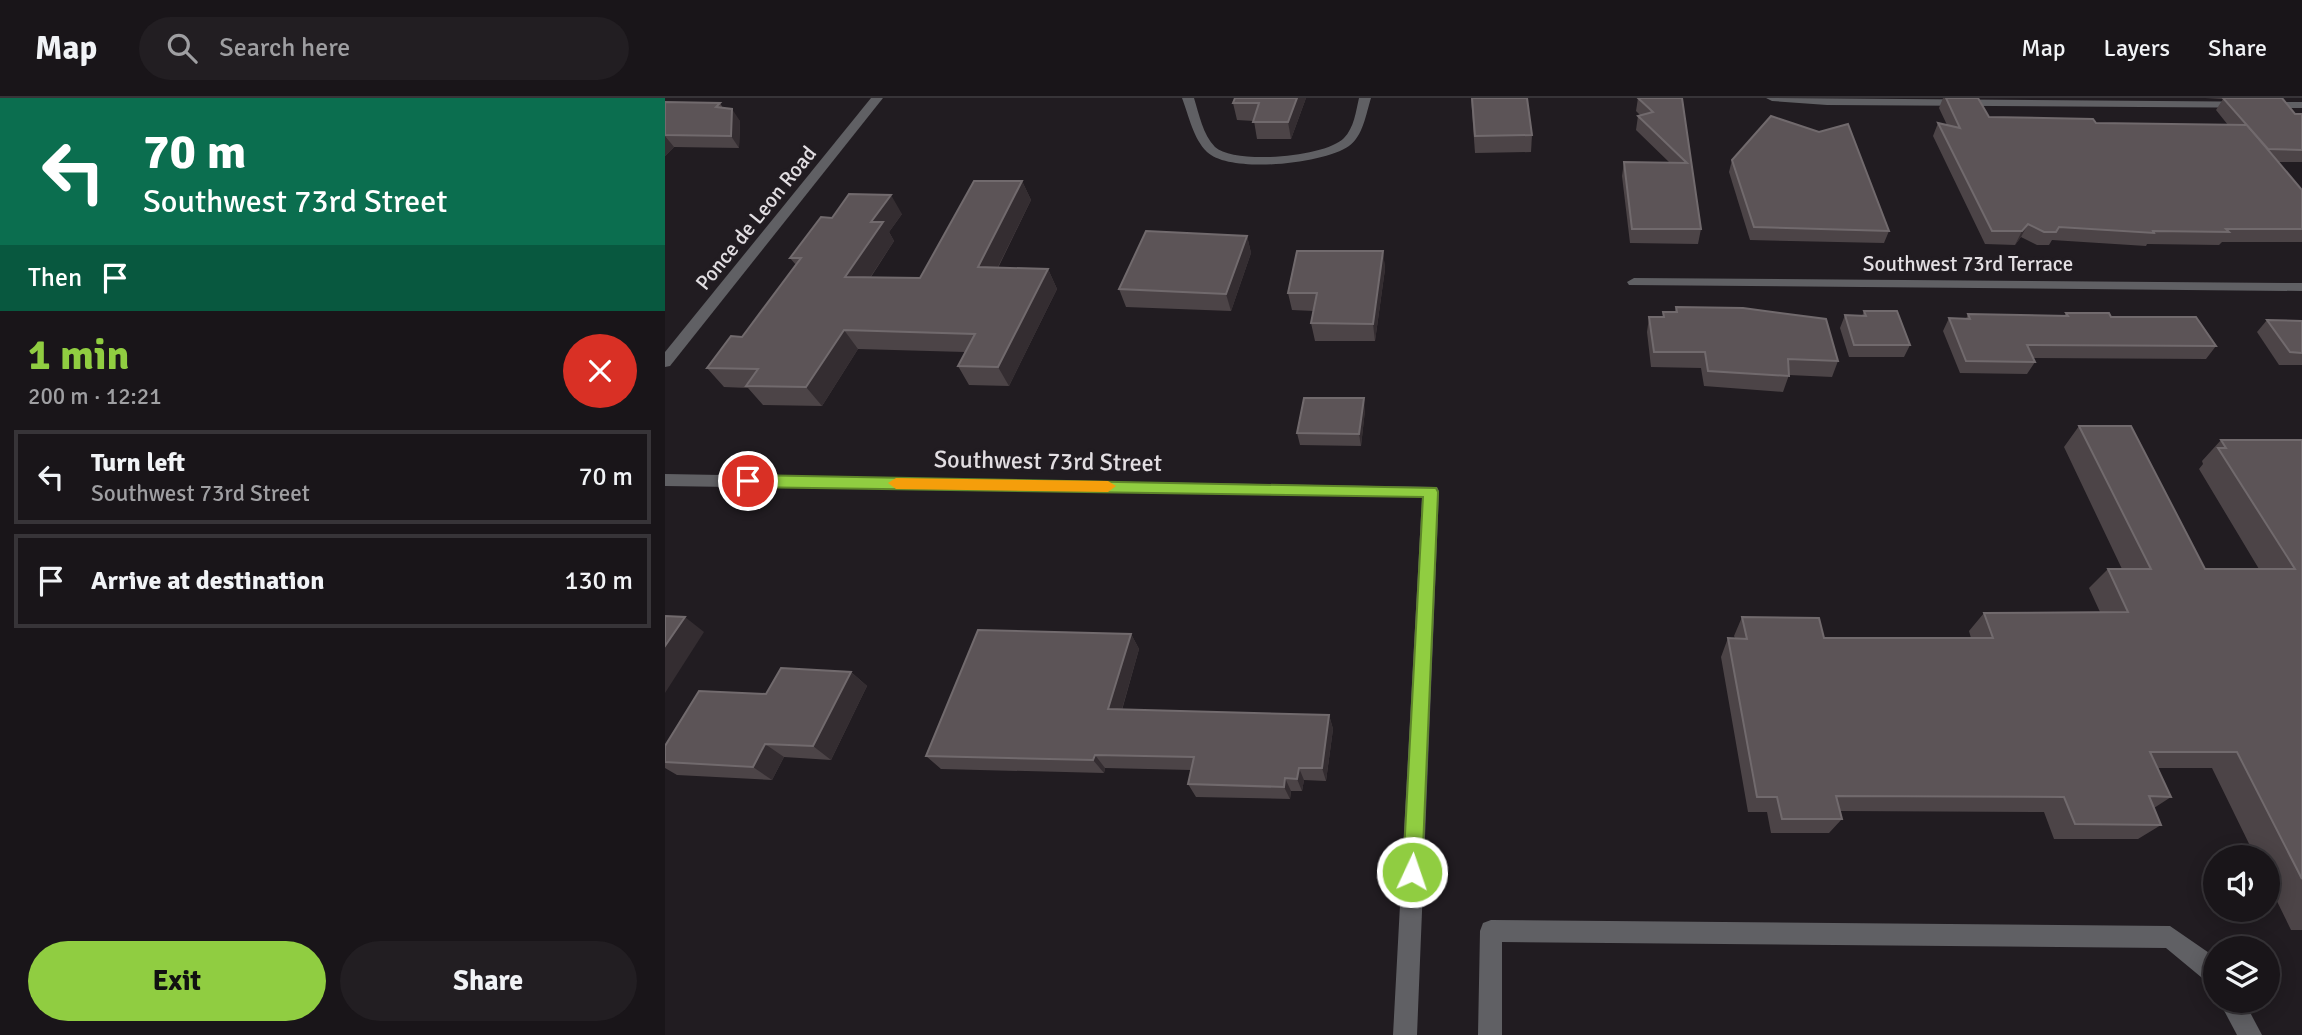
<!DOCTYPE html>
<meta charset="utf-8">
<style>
body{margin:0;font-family:Signika,sans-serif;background:#221e22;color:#f1f3f6;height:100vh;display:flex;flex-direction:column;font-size:26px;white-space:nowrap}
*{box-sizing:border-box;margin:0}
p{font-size:23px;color:#9f9fa2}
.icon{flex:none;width:38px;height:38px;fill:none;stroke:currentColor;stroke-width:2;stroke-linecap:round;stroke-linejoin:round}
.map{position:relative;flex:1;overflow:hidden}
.side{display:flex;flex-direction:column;background:#191519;width:665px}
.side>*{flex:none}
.banner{background:#0b6e4f;color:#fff;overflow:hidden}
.controls{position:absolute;left:1538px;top:747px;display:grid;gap:14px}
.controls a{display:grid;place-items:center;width:77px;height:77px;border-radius:50%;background:#191519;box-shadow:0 4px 18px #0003,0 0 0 2px #373438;font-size:35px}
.pin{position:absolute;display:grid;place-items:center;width:60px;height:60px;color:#fff;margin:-30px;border:4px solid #fff;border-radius:50%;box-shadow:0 2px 7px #0007}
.me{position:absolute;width:77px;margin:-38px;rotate:3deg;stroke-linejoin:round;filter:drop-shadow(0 0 5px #0008)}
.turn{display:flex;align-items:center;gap:24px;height:147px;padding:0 28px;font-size:32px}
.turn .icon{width:91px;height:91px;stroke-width:2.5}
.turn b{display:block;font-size:49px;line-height:60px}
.then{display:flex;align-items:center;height:66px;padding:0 28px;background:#0003;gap:14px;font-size:26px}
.round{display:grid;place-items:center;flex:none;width:74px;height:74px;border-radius:37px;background:#221e22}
.headline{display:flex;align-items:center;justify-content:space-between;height:119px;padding:0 28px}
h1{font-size:42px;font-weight:800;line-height:52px;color:#90cd41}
.cta{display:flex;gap:14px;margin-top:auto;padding:14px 28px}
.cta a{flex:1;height:80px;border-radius:42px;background:#90cd41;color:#111;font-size:28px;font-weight:800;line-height:80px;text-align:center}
.cta a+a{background:#221e22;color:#f1f3f6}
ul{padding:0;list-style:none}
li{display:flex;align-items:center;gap:21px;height:94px;margin:0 14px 10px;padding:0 14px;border:4px solid #373438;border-radius:0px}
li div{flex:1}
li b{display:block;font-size:26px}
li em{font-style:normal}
header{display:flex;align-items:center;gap:42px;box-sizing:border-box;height:98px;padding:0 35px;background:#191519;border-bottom:2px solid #373438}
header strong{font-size:33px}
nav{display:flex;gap:38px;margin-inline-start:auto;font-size:24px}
.search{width:490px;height:63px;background:#221e22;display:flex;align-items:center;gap:18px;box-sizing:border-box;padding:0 24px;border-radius:38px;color:#9f9fa2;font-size:26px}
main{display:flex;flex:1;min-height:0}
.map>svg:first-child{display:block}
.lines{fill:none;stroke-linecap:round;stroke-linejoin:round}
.service{fill:#606064;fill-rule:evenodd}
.minor{fill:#606064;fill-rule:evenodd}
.tertiary{fill:#606064;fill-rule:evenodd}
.wall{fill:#4c4447}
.shaded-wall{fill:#342d31}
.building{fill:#5c5457;stroke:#716a6d;stroke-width:2}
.route{fill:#90cd41;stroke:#5e852a;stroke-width:2}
.slow{fill:#f59e0b}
.labels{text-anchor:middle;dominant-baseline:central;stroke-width:7;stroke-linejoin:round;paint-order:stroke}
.far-street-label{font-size:21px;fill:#e2dee2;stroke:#211c21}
.street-label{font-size:24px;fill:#e2dee2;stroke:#211c21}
</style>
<header>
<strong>Map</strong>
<div class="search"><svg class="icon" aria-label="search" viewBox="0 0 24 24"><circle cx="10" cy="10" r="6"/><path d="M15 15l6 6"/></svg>Search here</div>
<nav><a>Map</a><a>Layers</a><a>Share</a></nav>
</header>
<main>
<section class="side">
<div class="banner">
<div class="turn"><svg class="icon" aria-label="left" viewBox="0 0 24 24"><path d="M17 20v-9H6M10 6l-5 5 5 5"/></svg><div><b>70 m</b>Southwest 73rd Street</div></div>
<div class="then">Then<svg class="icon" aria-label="arrive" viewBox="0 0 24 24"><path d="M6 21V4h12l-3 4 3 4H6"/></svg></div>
</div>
<div class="headline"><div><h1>1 min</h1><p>200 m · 12:21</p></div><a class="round" style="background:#d93025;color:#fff"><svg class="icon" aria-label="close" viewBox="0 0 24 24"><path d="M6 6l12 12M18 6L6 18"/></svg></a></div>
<ul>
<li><svg class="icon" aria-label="left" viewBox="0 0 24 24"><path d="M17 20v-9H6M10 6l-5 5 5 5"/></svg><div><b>Turn left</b><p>Southwest 73rd Street</p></div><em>70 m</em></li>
<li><svg class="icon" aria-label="arrive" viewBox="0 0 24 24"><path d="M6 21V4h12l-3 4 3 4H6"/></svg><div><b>Arrive at destination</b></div><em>130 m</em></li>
</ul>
<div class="cta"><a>Exit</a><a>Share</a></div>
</section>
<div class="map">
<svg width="1637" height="937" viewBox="0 0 1637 937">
<rect width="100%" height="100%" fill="#211c21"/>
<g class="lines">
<g class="service">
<path d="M826 822 1505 828 1550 859V887L1542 884 1501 850 837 844V937H813L815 833 818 825Z"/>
<path d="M1554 903H1579L1597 937H1572Z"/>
</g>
<g class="minor">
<path d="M517 0H529C534 16 538 37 550 49 570 67 661 59 679 40 689 30 691 13 694 0H706C701 16 698 38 684 48 659 66 565 76 542 54 528 40 524 18 517 0Z"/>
<path d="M1101 0 1637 4V10L1162 7 1107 3Z"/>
<path d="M969 180 1637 185V193L964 187 962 184Z"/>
<path d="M0 376 772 389 774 393 752 937H728L757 399 0 388Z"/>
</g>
<path class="tertiary" d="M206 0H218L5 268 0 269V254Z"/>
</g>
<g class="wall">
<path d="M641 0 626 41H592L589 23 572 22 568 5Z"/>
<path d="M806 0H862L867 37 866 54 810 55Z"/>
<path d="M973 0H1017L1036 131 1033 146 965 145 957 78 959 64 1005 65 971 32 973 18 975 17 971 13Z"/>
<path d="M1278 0H1313L1324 19 1431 25 1563 27 1551 12 1558 1 1540 0H1600L1630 16H1637V64H1613L1637 92V144H1557L1554 147 1482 146 1481 148 1387 142 1384 147H1372L1356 139 1350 147 1320 146 1268 38 1273 25 1282 27 1274 10Z"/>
<path d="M0 4 55 5 58 10 75 23 74 50 9 49 0 58Z"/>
<path d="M1067 62 1224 133 1219 145 1085 142 1064 74Z"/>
<path d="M357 83 366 102 333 170 383 171 392 191 344 288 304 287 293 268 300 254 193 251 157 308 98 307 83 290 59 289 42 270 77 239 131 167 125 160 167 120 237 116 224 134 229 143 206 179 255 180Z"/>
<path d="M582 138 586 155 566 213 461 209 454 191Z"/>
<path d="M718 153 720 171 710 243H650L646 225 649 213 627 212 623 195Z"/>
<path d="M1011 209 1173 263 1167 279 1124 277 1118 294 1039 288 1036 270 986 269 982 234 984 219H998V214H1010Z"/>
<path d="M1199 213 1245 247 1239 259H1184L1175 230 1180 217 1197 218Z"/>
<path d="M1401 215 1446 219 1551 248 1541 261 1368 260 1370 264 1362 276 1295 275 1278 233 1284 220 1301 221 1303 216 1399 218Z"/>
<path d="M1602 222 1637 223V267H1614L1592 234Z"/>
<path d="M700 312 696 348 635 347 632 335Z"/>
<path d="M1414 328 1540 471H1594L1534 371 1538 366 1537 363 1556 342H1637V832H1626L1603 785V760H1591L1547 670H1493L1506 699 1489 710 1496 727 1473 741H1389L1379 714 1175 713 1177 721 1164 735H1106L1102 714H1083L1056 559 1063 540H1070L1069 538 1077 519 1159 540H1306L1304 533 1319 515 1435 514 1424 490 1443 471H1457L1399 349Z"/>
<path d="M466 536 474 551 457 612 664 617 668 631 661 683 639 682 637 693H626L625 701 531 699 523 686 526 672 440 670 439 675 276 671 261 658Z"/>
<path d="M186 574 202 588 166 662 119 659 107 682 12 677 0 670V648L101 596Z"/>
</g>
<g class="shaded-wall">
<path d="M632 0H641L626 41 623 24Z"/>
<path d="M67 11 75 23 74 50 66 38Z"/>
<path d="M0 38 9 49 0 58Z"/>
<path d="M357 83 366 102 323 189 313 169Z"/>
<path d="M226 97 237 116 224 134 229 143 193 198 180 179 206 124Z"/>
<path d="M1363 126 1356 139 1350 147 1357 133Z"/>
<path d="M582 138 586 155 566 213 561 196Z"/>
<path d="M718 153 720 171 710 243 708 226Z"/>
<path d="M383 171 392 191 344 288 333 269Z"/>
<path d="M179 232 193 251 157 308 141 289Z"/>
<path d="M699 300 700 312 696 348 694 336Z"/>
<path d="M20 519 39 534 0 595V548Z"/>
<path d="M466 536 474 551 453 625 443 611Z"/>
<path d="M186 574 202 588 166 662 148 648Z"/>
<path d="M664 617 668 631 661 683 657 670Z"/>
<path d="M100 646 119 659 107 682 88 669Z"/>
<path d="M430 657 440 670 439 675 428 662Z"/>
<path d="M634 670 639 682 637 693 632 681Z"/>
<path d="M620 680 626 693 625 701 619 689Z"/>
</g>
<g class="building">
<path d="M570 0H632L623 24H588L594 5H568Z"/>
<path d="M807 0H862L867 37 810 38Z"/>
<path d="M973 0H1017L1036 131H967L959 64 1022 65 973 18 988 14Z"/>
<path d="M1281 0H1313L1324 19 1428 21 1431 25 1582 27 1637 92V131H1561L1564 134 1488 133 1489 135 1394 129 1391 134H1379L1363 126 1357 133H1327L1273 25 1295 30Z"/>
<path d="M1558 0H1617L1630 16H1637V52L1603 51Z"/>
<path d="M0 4 55 5 51 9 67 11 66 38 0 37Z"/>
<path d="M1106 18 1154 34 1183 26 1224 133 1089 129 1067 62Z"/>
<path d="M309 83H357L313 169 383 171 333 269 293 268 310 236 179 232 141 289 81 288 93 271 42 270 66 238 77 239 136 160H125L156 119 167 120 184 96 226 97 206 124H218L180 179 255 180Z"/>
<path d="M481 133 582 138 561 196 454 191Z"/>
<path d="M632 153H718L708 226 646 225 652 195H623Z"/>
<path d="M1011 209 1078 210 1161 221 1173 263 1123 261 1124 278 1043 273 1040 254H989L984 219H999L998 214H1012Z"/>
<path d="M1199 213H1232L1245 247H1189L1180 217 1201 218Z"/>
<path d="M1401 215H1444L1446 219H1531L1551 248 1362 247 1370 264 1301 263 1284 220 1305 221 1303 216 1403 218Z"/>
<path d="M1602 222 1637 223V255L1625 254Z"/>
<path d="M639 300H699L694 336 632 335Z"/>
<path d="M1414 328H1466L1540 471H1630L1553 350H1561L1556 342H1637V781L1572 654H1485L1506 699 1484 698 1496 727 1410 726 1399 699 1171 698 1177 721H1117L1112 699H1092L1063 540 1082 541 1077 519 1154 520 1159 540H1328L1319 515 1463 514 1443 471H1486Z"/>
<path d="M0 518 20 519 0 548Z"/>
<path d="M313 532 466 536 443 611 664 617 657 670H634L632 681 620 680 619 689 523 686 529 659 430 657 428 662 261 658Z"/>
<path d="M116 570 186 574 148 648 100 646 88 669 0 664V648L34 593 101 596Z"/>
</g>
<path class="route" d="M83 377 771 390 773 394 757 774 754 781 747 784 740 781 738 774 758 399 83 389 75 383Z"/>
<path class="slow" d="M231 380 443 383 451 388 443 394 231 391 223 385Z"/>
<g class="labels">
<g class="far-street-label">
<text transform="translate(91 120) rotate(-51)">Ponce de Leon Road</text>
<text x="1303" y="166">Southwest 73rd Terrace</text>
</g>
<g class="street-label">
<text transform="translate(383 363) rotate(1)">Southwest 73rd Street</text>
</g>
</g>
</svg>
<div class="controls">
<a><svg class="icon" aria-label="sound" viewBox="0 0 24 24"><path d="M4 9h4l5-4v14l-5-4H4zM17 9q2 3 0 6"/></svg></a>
<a><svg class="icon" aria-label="layers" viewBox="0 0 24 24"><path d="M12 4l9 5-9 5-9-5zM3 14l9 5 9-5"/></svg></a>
</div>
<div class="pin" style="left:83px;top:383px;background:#d93025"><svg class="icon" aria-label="arrive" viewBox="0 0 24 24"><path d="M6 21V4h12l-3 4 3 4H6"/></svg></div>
<svg class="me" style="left:747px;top:774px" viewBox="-20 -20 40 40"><circle r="17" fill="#90cd41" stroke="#fff" stroke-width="3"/><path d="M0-11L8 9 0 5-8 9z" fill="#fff"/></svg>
</div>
</main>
